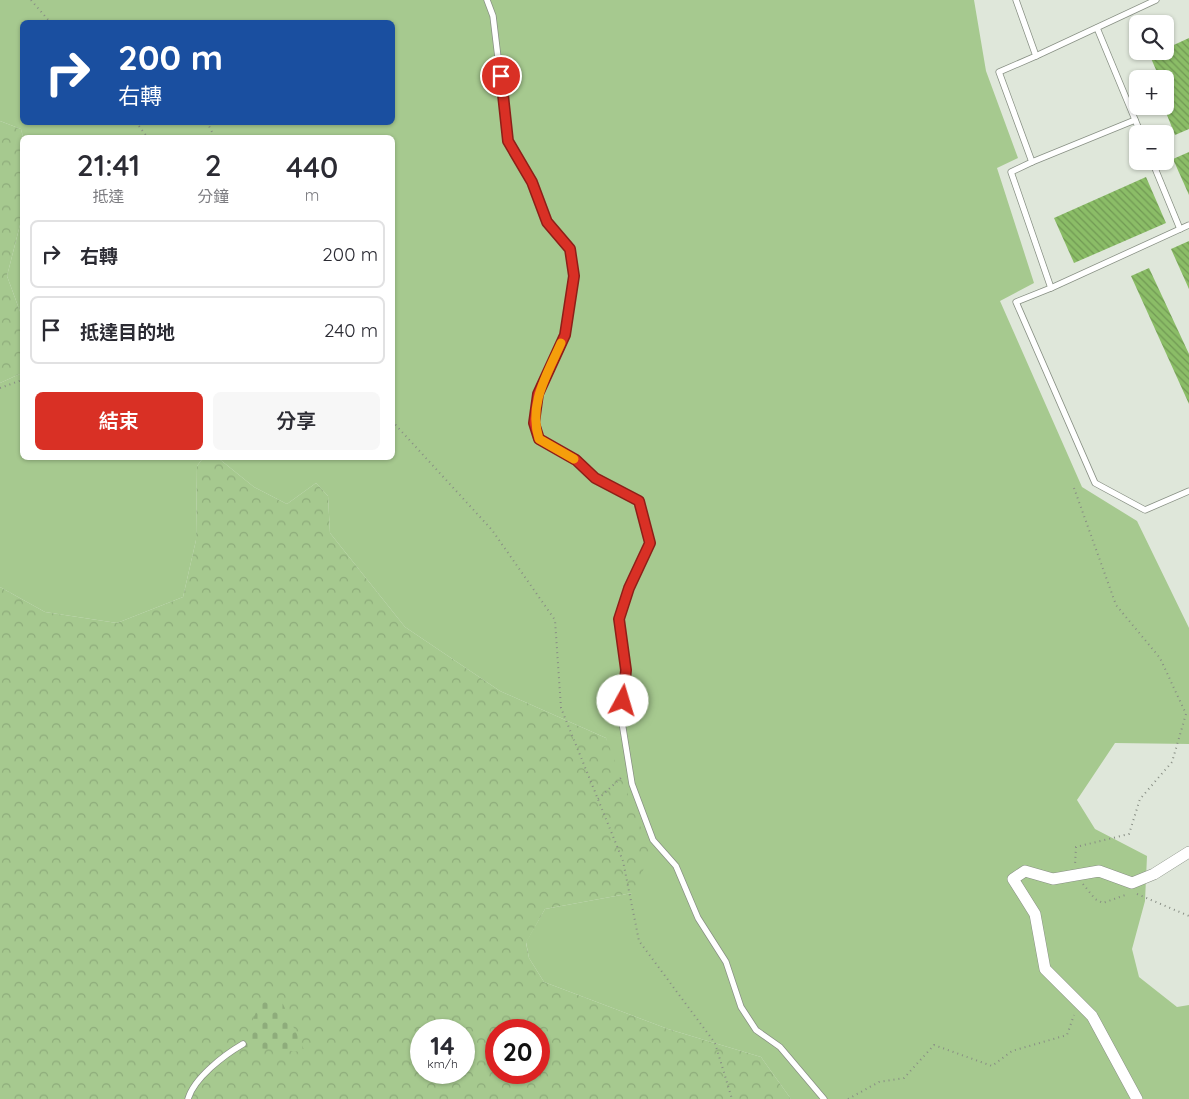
<!DOCTYPE html>
<html lang="zh-TW">
<meta charset="utf-8">
<style>
body{margin:0;font-family:Quicksand,"Noto Sans TC",sans-serif;background:#f7f7f7;color:#2b2b33;height:100vh;display:flex;flex-direction:column;font-size:19px;white-space:nowrap}
*{box-sizing:border-box;margin:0}
p{font-size:16px;color:#7c7c81}
.icon{flex:none;width:28px;height:28px;fill:none;stroke:currentColor;stroke-width:2;stroke-linecap:round;stroke-linejoin:round}
.map{position:relative;flex:1;overflow:hidden}
.sheet{position:absolute;left:20px;top:135px;width:375px;height:325px;display:flex;flex-direction:column;background:#fff;border-radius:8px;box-shadow:0 1px 4px #0004}
.sheet>*{flex:none}
.hud{position:absolute;left:20px;top:20px;width:375px;height:105px;border-radius:8px;box-shadow:0 1px 4px #0004;background:#1a4fa0;color:#fff;overflow:hidden}
.buttons{position:absolute;left:1129px;top:15px;display:grid;gap:10px}
.buttons a{display:grid;place-items:center;width:45px;height:45px;border-radius:8px;background:#fff;box-shadow:0 1px 4px #0004;font-size:25px}
.speed{position:absolute;left:410px;top:1019px;display:flex;gap:10px;font-size:25px;font-weight:700;text-align:center}
.speed>*{display:grid;place-content:center;width:65px;height:65px;border-radius:50%;background:#fff;box-shadow:0 1px 4px #0004;line-height:1}
.speed small{font-size:12px;font-weight:400}
.speed .limit{border:8px solid #d22;background:#fff;color:#111}
.pin{position:absolute;display:grid;place-items:center;width:42px;height:42px;color:#fff;margin:-21px;border:2px solid #fff;border-radius:50%;box-shadow:0 1px 5px #0007}
.me{position:absolute;width:55px;margin:-28px;rotate:6deg;stroke-linejoin:round;filter:drop-shadow(0 0 4px #0008)}
.turn{display:flex;align-items:center;gap:18px;height:105px;padding:0 15px;font-size:22px}
.turn .icon{width:65px;height:65px;stroke-width:2.5}
.turn b{display:block;font-size:35px;line-height:42px}
.eta{display:flex;justify-content:space-evenly;align-items:center;height:85px;text-align:center}
.eta b{font-size:30px;font-weight:600;line-height:35px}
.primary-button{display:flex;gap:10px;margin-top:auto;padding:10px 15px}
.primary-button a{flex:1;height:58px;border-radius:8px;background:#d93025;color:#fff;font-size:20px;font-weight:600;line-height:58px;text-align:center}
.primary-button a+a{background:#f7f7f7;color:#2b2b33}
ul{padding:0;list-style:none}
li{display:flex;align-items:center;gap:15px;height:68px;margin:0 10px 8px;padding:0 5px;border:2px solid #e1e1e2;border-radius:8px}
li div{flex:1}
li b{display:block;font-size:19px}
li em{font-style:normal}
.map>svg:first-child{display:block}
.green{fill:#a6c98f;fill-rule:evenodd}
.forest{fill:url(#forest-crowns);fill-rule:evenodd}
.cemetery{fill:url(#cemetery-stones)}
.building{fill:url(#building-back-hatch)}
.lines{fill:none;stroke-linecap:round;stroke-linejoin:round}
.lane-casing{stroke:#889084;stroke-width:7}
.street-casing{stroke:#889084;stroke-width:12}
.path{stroke:#888e84;stroke-width:2;stroke-dasharray:1 4;stroke-linecap:butt}
.lane{stroke:#fff;stroke-width:5.5}
.street{stroke:#fff;stroke-width:11}
.route-casing{stroke:#8d1f18;stroke-width:12}
.route{stroke:#d93025;stroke-width:9}
.slow{stroke:#f59e0b;stroke-width:9}
</style>
<div class="map">
<svg width="1189" height="1099" viewBox="0 0 1189 1099">
<defs>
<pattern id="forest-crowns" width="20" height="18" patternUnits="userSpaceOnUse" patternTransform="scale(1.25)"><rect width="20" height="18" fill="#a6c98f"/><path d="M2 6a3 3 0 1 1 6 0M12 15a3 3 0 1 1 6 0" fill="none" stroke="#8eac7b"/></pattern>
<pattern id="cemetery-stones" width="16" height="16" patternUnits="userSpaceOnUse" patternTransform="scale(1.25)"><rect width="16" height="16" fill="#a6c98f"/><path d="M2 7V4a2 2 0 0 1 4 0v3zM10 15v-3a2 2 0 0 1 4 0v3z" fill="#8eac7b"/></pattern>
<pattern id="building-back-hatch" width="6" height="6" patternUnits="userSpaceOnUse" patternTransform="scale(1.25)"><rect width="6" height="6" fill="#8bbd67"/><path d="M-1 5l2 2M0 0l6 6M5-1l2 2" fill="none" stroke="#719954"/></pattern>
</defs>
<rect width="100%" height="100%" fill="#dfe7da"/>
<g class="green">
<path d="M0 0H974L986 71 1018 158 997 168 1034 283 1000 301 1082 487 1137 521 1189 628V744L1115 743 1077 800 1095 829 1147 856 1145 901 1132 949 1139 977 1177 1007 1189 1005V1099H791L761 1057 668 1029 544 982 529 958 526 942 545 909 632 893 606 738 500 691 405 627 330 533 328 496 316 483 287 504 254 487 218 458H392V138L23 137 21 129 0 121ZM22 22H392V122H22Z"/>
<path d="M22 217V317L7 276Z"/>
<path d="M22 373V458H203L197 466 196 540 183 597 117 623 45 612 0 587V383Z"/>
</g>
<g class="forest">
<path d="M0 121 21 129 23 137 22 217 7 276 22 317V373L0 383Z"/>
<path d="M203 458H218L254 487 287 504 316 483 328 496 330 533 405 627 500 691 606 738 651 854 632 893 545 909 526 943 529 958 544 982 668 1029 761 1057 791 1099H0V587L45 612 117 623 183 597 196 540 197 466ZM421 1030H464V1072H421ZM496 1030H539V1072H496Z"/>
</g>
<path class="cemetery" d="M261 1000 282 1002 305 1052 242 1047Z"/>
<g class="building">
<path d="M1189 38V129L1175 135 1165 110V79H1160L1150 56 1165 51V49Z"/>
<path d="M1189 152V195L1173 159Z"/>
<path d="M1146 177 1166 223 1074 263 1054 218Z"/>
<path d="M1189 241V289L1171 249Z"/>
<path d="M1149 268 1189 354V404L1131 276Z"/>
</g>
<g class="lines">
<g class="lane-casing">
<g id="lane">
<path d="M487 0 493 16 508 141 532 182 547 222 570 249 574 276 565 335 538 394 534 423 539 439 576 460 595 478 639 501 650 543 629 588 619 619 626 670 621 716 632 784 653 840 676 866 698 918 726 962 741 1007 756 1030 780 1047 824 1099"/>
<path d="M1016 0 1036 56 999 72 1032 162 1011 172 1051 288 1016 302 1095 483 1145 510 1189 491"/>
<path d="M1097 28 1141 134"/>
<path d="M1036 56 1156 0"/>
<path d="M1152 161 1180 229"/>
<path d="M1032 162 1135 120"/>
<path d="M1051 288 1189 225"/>
<path d="M188 1099C194 1078 224 1055 243 1044"/>
</g>
</g>
<g class="street-casing">
<path id="street" d="M1137 1099 1092 1016 1045 969 1035 914 1013 879 1025 871 1053 879 1099 871 1132 883 1154 874 1189 852"/>
</g>
<g class="path">
<path d="M31 0 50 22"/>
<path d="M136 122 148 138"/>
<path d="M207 122 215 138"/>
<path d="M0 388 22 380"/>
<path d="M392 421 492 530 555 620 561 708 623 861 639 941 715 1043 732 1099"/>
<path d="M1074 488 1116 605 1160 658 1186 714 1172 762 1140 799 1129 834 1076 847 1075 865"/>
<path d="M598 799 622 777"/>
<path d="M1083 884 1095 899 1103 903 1128 894"/>
<path d="M1137 894 1189 916"/>
<path d="M848 1099 879 1082 904 1078 934 1045 992 1066 1012 1051 1067 1035 1074 1015"/>
</g>
<use href="#lane" class="lane"/>
<use href="#street" class="street"/>
</g>
<g class="lines">
<g class="route-casing">
<path id="route" d="M501 76 508 141 532 182 547 222 570 249 574 276 565 335 538 394 534 423 539 439 576 460 595 478 639 501 650 543 629 588 619 619 626 670 623 701"/>
</g>
<use href="#route" class="route"/>
<path class="slow" d="M561 343C547 375 528 404 539 439L574 459"/>
</g>
</svg>
<div class="buttons">
<a><svg class="icon" aria-label="search" viewBox="0 0 24 24"><circle cx="10" cy="10" r="6"/><path d="M15 15l6 6"/></svg></a>
<a>+</a>
<a>−</a>
</div>
<div class="speed"><div>14<small>km/h</small></div><div class="limit">20</div></div>
<div class="pin" style="left:501px;top:76px;background:#d93025"><svg class="icon" aria-label="arrive" viewBox="0 0 24 24"><path d="M6 21V4h12l-3 4 3 4H6"/></svg></div>
<svg class="me" style="left:623px;top:701px" viewBox="-20 -20 40 40"><circle r="19" fill="#fff"/><path d="M0-13L10 11 0 6-10 11z" fill="#d93025"/></svg>
<div class="hud">
<div class="turn"><svg class="icon" aria-label="right" viewBox="0 0 24 24"><path d="M7 20v-9h11M14 6l5 5-5 5"/></svg><div><b>200 m</b>右轉</div></div>
</div>
<section class="sheet">
<div class="eta">
<div><b>21:41</b><p>抵達</p></div>
<div><b>2</b><p>分鐘</p></div>
<div><b>440</b><p>m</p></div>
</div>
<ul>
<li><svg class="icon" aria-label="right" viewBox="0 0 24 24"><path d="M7 20v-9h11M14 6l5 5-5 5"/></svg><div><b>右轉</b></div><em>200 m</em></li>
<li><svg class="icon" aria-label="arrive" viewBox="0 0 24 24"><path d="M6 21V4h12l-3 4 3 4H6"/></svg><div><b>抵達目的地</b></div><em>240 m</em></li>
</ul>
<div class="primary-button"><a>結束</a><a>分享</a></div>
</section>
</div>
